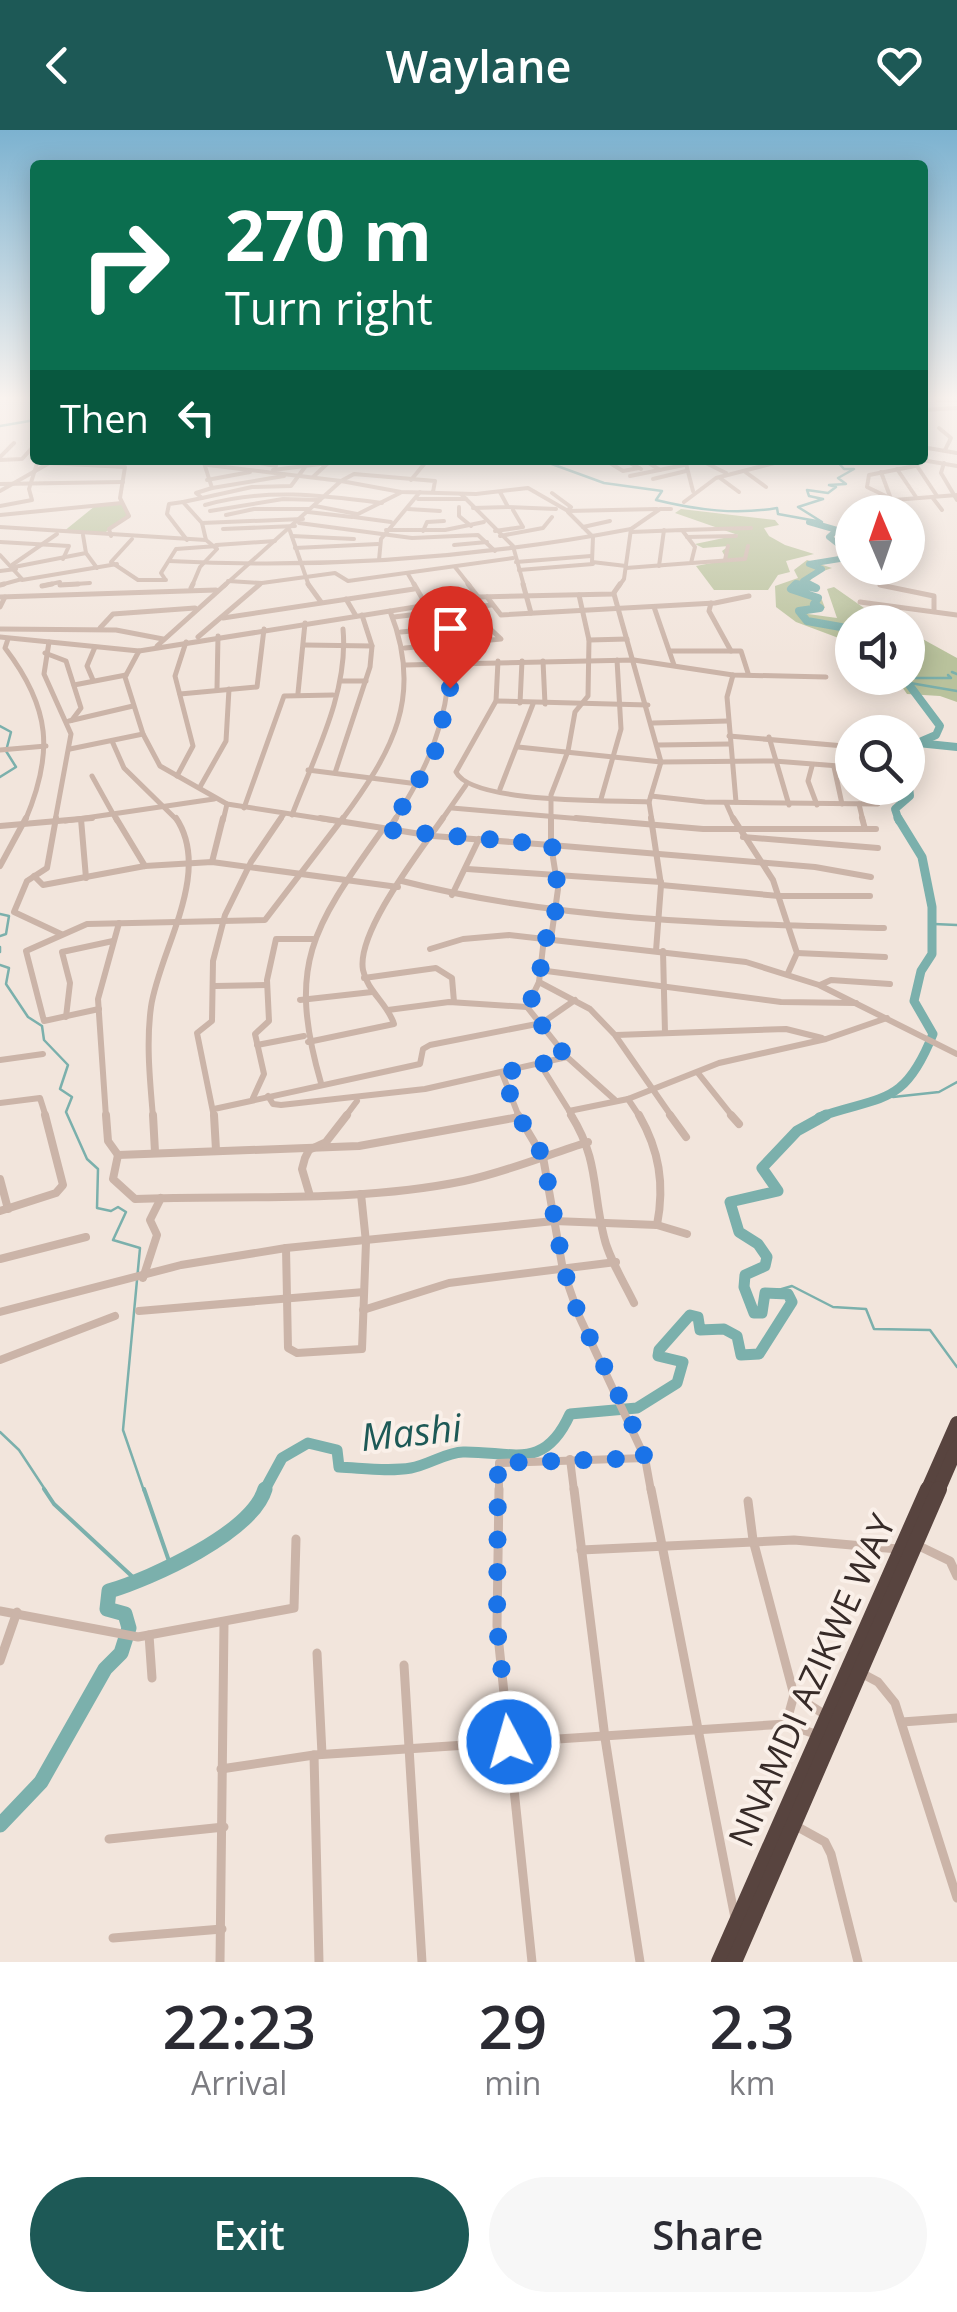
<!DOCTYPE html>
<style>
body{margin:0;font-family:"Open Sans",sans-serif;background:#f7f7f7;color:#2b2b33;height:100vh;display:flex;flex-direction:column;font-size:38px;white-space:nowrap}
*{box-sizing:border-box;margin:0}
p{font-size:32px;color:#7c7c81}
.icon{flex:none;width:55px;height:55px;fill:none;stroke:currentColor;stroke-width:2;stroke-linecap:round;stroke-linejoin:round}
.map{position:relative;height:1832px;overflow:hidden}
.side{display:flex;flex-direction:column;background:#fff;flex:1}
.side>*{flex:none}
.guide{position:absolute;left:30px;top:30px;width:898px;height:305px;border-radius:10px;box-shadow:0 5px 25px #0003;background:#0b6e4f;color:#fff;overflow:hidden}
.needle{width:65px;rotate:358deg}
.tools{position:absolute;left:835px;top:365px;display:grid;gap:20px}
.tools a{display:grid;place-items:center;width:90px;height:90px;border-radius:50%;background:#fff;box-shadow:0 5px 25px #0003;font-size:50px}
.pin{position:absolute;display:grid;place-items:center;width:85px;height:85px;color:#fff;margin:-102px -42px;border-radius:50% 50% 50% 0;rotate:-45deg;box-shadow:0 0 10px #0007}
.pin .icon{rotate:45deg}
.me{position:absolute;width:110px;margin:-55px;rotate:354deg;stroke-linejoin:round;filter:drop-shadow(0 0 8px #0008)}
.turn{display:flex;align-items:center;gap:35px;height:210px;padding:0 30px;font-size:45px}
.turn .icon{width:130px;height:130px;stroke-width:2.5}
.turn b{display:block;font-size:70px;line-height:85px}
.then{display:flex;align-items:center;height:95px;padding:0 30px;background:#0003;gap:20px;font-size:38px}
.eta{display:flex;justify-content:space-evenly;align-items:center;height:170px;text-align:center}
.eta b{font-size:60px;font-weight:600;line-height:70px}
.action{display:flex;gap:20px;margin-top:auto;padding:20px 30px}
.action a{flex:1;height:115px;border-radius:60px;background:#1d5956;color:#fff;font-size:40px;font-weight:600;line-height:115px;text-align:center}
.action a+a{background:#f7f7f7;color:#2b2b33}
header{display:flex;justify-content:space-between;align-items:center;height:130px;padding:0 30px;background:#1d5956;color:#fff;font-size:45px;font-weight:600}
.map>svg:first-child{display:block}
.green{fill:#b9c29c}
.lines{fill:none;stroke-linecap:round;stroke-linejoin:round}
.stream-far1{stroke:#7bb0ac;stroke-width:2.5}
.stream{stroke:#7bb0ac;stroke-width:4}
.river-far4{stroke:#7bb0ac;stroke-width:6}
.river-far3{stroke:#7bb0ac;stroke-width:8}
.river-far2{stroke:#7bb0ac;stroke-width:9}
.river-far1{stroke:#7bb0ac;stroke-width:11}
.river{stroke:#7bb0ac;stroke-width:15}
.minor-far4{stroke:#cbb4a8;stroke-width:4}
.minor-far3{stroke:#cbb4a8;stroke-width:5}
.minor-far2{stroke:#cbb4a8;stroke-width:6}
.minor-far1{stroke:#cbb4a8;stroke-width:8}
.minor{stroke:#cbb4a8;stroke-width:9}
.highway-far1{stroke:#58443f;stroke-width:14}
.highway{stroke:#58443f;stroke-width:16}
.route{stroke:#1a73e8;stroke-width:18;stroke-dasharray:0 32.4}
.labels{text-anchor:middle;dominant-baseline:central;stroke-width:8;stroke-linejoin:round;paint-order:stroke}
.near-street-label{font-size:35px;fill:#372b28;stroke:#faf0e9}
.near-water-label{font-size:38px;font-style:italic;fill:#1d5956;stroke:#faf0e9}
</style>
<header><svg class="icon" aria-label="back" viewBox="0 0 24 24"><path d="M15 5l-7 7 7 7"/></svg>Waylane<svg class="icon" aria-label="heart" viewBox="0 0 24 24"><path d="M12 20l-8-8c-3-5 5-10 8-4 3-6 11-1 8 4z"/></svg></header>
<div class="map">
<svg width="957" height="1832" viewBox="0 0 957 1832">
<rect width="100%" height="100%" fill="#f2e5dc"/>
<g class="green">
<path d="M121 374 129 385 103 404 63 402 95 376Z"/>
<path d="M681 379 775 390 779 395 764 398 769 406 785 415 814 424 786 431 790 442 778 445 768 460H714L696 436 727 430 722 421 729 416 703 418 695 414 738 405 675 383Z"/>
<path d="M807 430 832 438 815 444 810 451 819 458H796L822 470 825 478 809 479 808 484 837 488 827 459 834 457 884 492H852V513L796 492 776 477 775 456 798 448 794 440Z"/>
<path d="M908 501 957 528V572L940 566 907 564 896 548H908Z"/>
</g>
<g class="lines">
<g class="stream-far1">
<path d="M0 296 35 290"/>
<path d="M553 330 549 333 604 353 662 361 656 370C697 380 736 385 777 378L778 384 822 392 798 377 823 369 809 366 807 360 828 363 836 357 829 355 846 354 838 348 854 339H844L836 330"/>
<path d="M952 542 957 544"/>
<path d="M905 548H951L948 545"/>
<path d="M910 553 957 561"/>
<path d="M0 596 11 602 6 621 16 637 0 647"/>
<path d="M0 784 9 786 6 804 0 806"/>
<path d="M934 794 957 795"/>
<path d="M0 817V822"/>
<path d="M0 835 9 838 6 854 28 887 42 896 44 910 68 935 60 959 72 967 66 982 87 1029 98 1039 97 1078 111 1081 118 1077 126 1082 113 1110 140 1118 123 1300 144 1361"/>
<path d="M893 967 939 962 957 952"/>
<path d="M775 1161 792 1156 833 1177 866 1179 874 1199 930 1200 957 1237"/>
<path d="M0 1302 19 1320 46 1361"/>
</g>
<g class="stream">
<path d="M44 1359 54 1374 136 1450"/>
<path d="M144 1359 170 1434"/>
</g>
<g class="river-far4">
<path d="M809 392 837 400 829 407 852 425"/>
<path d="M794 456H808"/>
<path d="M813 456 803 451 822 439 809 434 852 427"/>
</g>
<g class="river-far3">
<path d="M808 454 816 458 796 454 791 459 818 468 814 474 820 478 799 481 807 491 852 499"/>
<path d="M904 548 940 596 936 605 922 611"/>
<path d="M908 612 957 617"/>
<path d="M899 691 895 679 910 666 908 648"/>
</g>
<path class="river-far2" d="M819 987C882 965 904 977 933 904L914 871 921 841 932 824V777L922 727 898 688"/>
<path class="river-far1" d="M264 1361 282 1328 308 1313 337 1320 339 1337C362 1338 388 1342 411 1338 428 1335 447 1322 463 1322 512 1321 544 1342 570 1284L637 1278 677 1253 683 1232 658 1226 659 1220 690 1185 698 1187 700 1200 724 1199 737 1206 741 1225 759 1224 792 1172 788 1164 765 1163 762 1183H754L744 1157 745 1145 765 1136 767 1127 758 1114 739 1102 730 1072 778 1061 762 1038 797 1001 826 985"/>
<path class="river" d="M0 1695 41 1652 105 1539 121 1523 129 1498 125 1484 107 1479 109 1461C152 1448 252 1403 265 1359"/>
<g class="minor-far4">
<path d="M937 270H957"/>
<path d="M923 280 957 278"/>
<path d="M939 298 951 308 945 320"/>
<path d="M922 317 957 323"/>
<path d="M0 327 14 313"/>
<path d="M0 330 22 329 31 319"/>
<path d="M202 330 208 335 341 351 224 456"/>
<path d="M605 330 623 341 639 338"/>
<path d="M624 330 641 339"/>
<path d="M644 330 660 340"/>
<path d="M685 330 693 361"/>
<path d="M700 330 726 343"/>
<path d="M913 330 937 366"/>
<path d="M922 330 957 336"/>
<path d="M248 331 276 336"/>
<path d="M48 333 125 337 120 368 129 386 109 399 111 406"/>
<path d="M204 333 212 358 196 363 202 368 183 372 202 393 206 410"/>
<path d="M944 333 941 343 957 370"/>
<path d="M915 336 869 345 867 357 894 370 957 365"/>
<path d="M897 339 916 367"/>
<path d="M273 340 328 333 313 347"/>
<path d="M744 341 766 357"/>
<path d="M881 342 891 369"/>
<path d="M630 346 684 335"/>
<path d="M720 348 739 362"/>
<path d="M653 349 686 341"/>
<path d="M207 350 250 342"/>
<path d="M411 350 425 333"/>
<path d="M0 354 123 352"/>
<path d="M212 358 284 346"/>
<path d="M0 361 51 332"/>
<path d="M433 362 435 351 354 344 341 351 401 362 476 364 528 358 568 381 657 379"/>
<path d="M552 363 571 377 568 380"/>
<path d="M461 364 513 416 524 456"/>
<path d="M932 367 942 380"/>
<path d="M202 368 252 357 291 356 305 337"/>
<path d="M418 369H466"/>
<path d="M183 372 169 374 167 384 187 410"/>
<path d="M684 372 716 348 786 330"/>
<path d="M205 375C266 358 320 365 382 373"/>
<path d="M0 376 32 370 29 359 38 330"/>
<path d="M315 376 357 384"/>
<path d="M459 377V386L471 396"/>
<path d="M508 377 556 379"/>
<path d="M473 378 508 377 500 362"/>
<path d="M408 379 440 381"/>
<path d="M210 381 283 369 320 370"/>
<path d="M308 382 352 387 400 363"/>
<path d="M568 382 583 397"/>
<path d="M0 385 122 373"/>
<path d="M226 385 254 379H309"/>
<path d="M354 387 391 392"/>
<path d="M610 391 583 397 593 407 592 432 626 436"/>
<path d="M202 393 303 389"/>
<path d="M299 393 412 408 478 405 495 421"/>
<path d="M0 397 206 410 217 419 200 437 192 456"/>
<path d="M223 399 295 396"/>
<path d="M386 400H445L484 392"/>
<path d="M682 400 751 398"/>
<path d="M290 401 309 456"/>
<path d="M423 401 427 392 444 391"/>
<path d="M495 401 523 397 513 380"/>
<path d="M292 406 354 409"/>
<path d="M500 406 543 398 552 387"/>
<path d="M687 407 736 406"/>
<path d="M132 409 111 432 138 450H166"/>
<path d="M0 412 69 416 63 429"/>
<path d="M216 415 275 411"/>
<path d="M454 415 487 412"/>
<path d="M295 418 378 414"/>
<path d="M86 423 97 438"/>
<path d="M0 425 22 449 0 455"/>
<path d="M379 430 381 409 420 362"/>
<path d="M725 430 728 416"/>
<path d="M169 431C325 439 478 428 631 399"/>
<path d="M516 432 591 426"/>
<path d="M692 433 745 429 748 416"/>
<path d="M12 435 57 404"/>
<path d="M659 436 664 400"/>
<path d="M14 437 86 423 83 405"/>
<path d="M455 437 470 456"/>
<path d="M626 438 691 433 695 417 682 400 631 402"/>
<path d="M519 440 593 434"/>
<path d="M0 441 16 439"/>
<path d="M408 444 415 456"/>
<path d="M165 449 161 443 176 419 217 416"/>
<path d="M22 450 117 434"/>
<path d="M228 451 262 453 335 443 348 451 513 428"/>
<path d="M60 455 90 453"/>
<path d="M880 455 886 456"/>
<path d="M42 456 60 452"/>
<path d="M257 456 261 453"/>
<path d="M619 456 624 449 631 399 660 379H671"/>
</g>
<g class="minor-far3">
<path d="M308 454 321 472"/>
<path d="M414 454 426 475"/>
<path d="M468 454 478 467"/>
<path d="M523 454 531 483"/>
<path d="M0 455 4 454"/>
<path d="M60 455 78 454"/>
<path d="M880 455 934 466V481"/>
<path d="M42 456 52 454"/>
<path d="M191 458 193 454"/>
<path d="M614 464 661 632 649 672 652 691"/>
<path d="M0 467 216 460"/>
<path d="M487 467 501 485 715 473 749 466"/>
<path d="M346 469 356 486"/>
<path d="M860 472 957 485"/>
<path d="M711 473 709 481 731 521"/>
<path d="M0 477 5 467"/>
<path d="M654 477 674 535"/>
<path d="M394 487 491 475"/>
<path d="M223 488 414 459"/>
<path d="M100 498 113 484 195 478"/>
<path d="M0 499 116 500 163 509"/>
<path d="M401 502 485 494 501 509 405 518"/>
<path d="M0 507 139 521 125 547 143 604 160 636 227 674 336 691"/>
<path d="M198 507 260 454"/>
<path d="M8 509 5 518C51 578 54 623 25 691"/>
<path d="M589 510 627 509"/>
<path d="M49 512 44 544 71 604 55 691"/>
<path d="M305 515 372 516"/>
<path d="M157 516 226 454"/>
<path d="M139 521 478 467 613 464 620 454"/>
<path d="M671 521H741L748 543"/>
<path d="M45 523 66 531 81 578 72 590"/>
<path d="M498 531 496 571 456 642C472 674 613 670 649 672"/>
<path d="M543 531 545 574"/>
<path d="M405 535 634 530 733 545 826 547"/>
<path d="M733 545 727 567 736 672"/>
<path d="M93 550 87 536 95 517"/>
<path d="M342 551H366"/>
<path d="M74 555 126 545"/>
<path d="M217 559 218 506"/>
<path d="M298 563 305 493"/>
<path d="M180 564 257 557 264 499"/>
<path d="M496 571 648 575"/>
<path d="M520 573 522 531"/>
<path d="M69 591 133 576"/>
<path d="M653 593 728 591"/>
<path d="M729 606 844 616"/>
<path d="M769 607 789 675"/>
<path d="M112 611 124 638 178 691"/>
<path d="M658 615 730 614"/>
<path d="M518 617 661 632 774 631 852 637"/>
<path d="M70 619 143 604"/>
<path d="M0 620 46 616"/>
<path d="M812 636 808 651 817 675"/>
<path d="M834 637 842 674"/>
<path d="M308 640 418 654"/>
<path d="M335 643 370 537 372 516 362 485"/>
<path d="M92 646 117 691"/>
<path d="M177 646 193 616 175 546 186 512"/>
<path d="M200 657 226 611 229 559"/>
<path d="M500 659 533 574"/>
<path d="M651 666 705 672 878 674"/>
<path d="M601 669 621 599 617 530"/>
<path d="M726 673 734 691"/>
<path d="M859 674 863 691"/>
<path d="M244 678 284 566 333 565"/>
<path d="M452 678 606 691"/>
<path d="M292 685C314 627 349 562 343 499"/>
<path d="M65 691 214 669"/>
<path d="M223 691 227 674"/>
<path d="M279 691 284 684"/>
<path d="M341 691C393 621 424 566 390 481"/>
<path d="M394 691C427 640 447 593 450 532"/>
<path d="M441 691 466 655"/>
<path d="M551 691V665L568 621 575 582 588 566 589 510 579 465"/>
</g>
<g class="minor-far2">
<path d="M56 688 47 738 27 751 14 782 61 804"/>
<path d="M116 688 145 736"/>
<path d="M320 688 433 706 551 715 558 759 551 809"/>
<path d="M551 688V715L815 737 871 747"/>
<path d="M576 688 703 699H876"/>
<path d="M651 688 661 755 656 821"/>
<path d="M733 688 773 750 797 823 788 843"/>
<path d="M862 688 865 699"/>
<path d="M81 689 86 748"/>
<path d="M0 696 92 688"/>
<path d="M388 700 396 688"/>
<path d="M743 707 878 718"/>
<path d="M212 732 223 688"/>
<path d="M0 736 26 688"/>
<path d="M467 739 661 752"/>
<path d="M34 746 43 755 145 736 212 732 398 757"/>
<path d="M402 751C558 791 724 794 884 798"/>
<path d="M661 755 779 766H870"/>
<path d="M452 765 479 709"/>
<path d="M430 819 463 809 509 805 746 832 819 855 957 924"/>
<path d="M663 821 665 903"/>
<path d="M797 823 885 827"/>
<path d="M539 840 781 872 856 873"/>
<path d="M364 848 436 838 452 848 454 872"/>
<path d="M539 852 590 879 615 905 672 987"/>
<path d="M820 855 831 850 890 854"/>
<path d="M215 856 267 855"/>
<path d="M300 870 372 862"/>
<path d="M527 877 567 927 615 970"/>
<path d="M527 877 539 852 544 808"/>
<path d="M99 879 44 891 26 821 87 794 265 790 343 688"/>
<path d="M388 880 449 872 527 877"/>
<path d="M66 887 70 853 62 822 113 811"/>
<path d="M616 905 786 899 822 908"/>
<path d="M308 912 394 894C388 874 367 861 363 840 356 802 421 720 443 688"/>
<path d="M257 915 304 906"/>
<path d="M0 930 43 924"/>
<path d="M540 934 573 987"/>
<path d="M502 943 519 987"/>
<path d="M698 943 733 987"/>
<path d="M321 953C286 832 314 796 383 699"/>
<path d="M268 966 273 974 281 975 425 959 567 927"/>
<path d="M253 968 264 944 255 904 269 891 267 850 276 809H313"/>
<path d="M628 969 640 987"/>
<path d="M0 973 40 968 46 987"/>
<path d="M214 979 420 934 423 919 430 915 542 893 575 870"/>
<path d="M569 981 628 969 719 933 826 909 887 888"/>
<path d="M106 987 98 869 119 793"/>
<path d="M153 987C150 951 146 913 151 877 159 821 213 743 176 688"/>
<path d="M214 987 197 903 212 891 213 831 225 785 251 732 281 688"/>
<path d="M345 987 357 971"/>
</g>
<g class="minor-far1">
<path d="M106 985 108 1011 118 1025"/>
<path d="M153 985 155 1022"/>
<path d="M214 985 216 1020"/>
<path d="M571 985C599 1030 592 1059 604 1107 609 1129 624 1152 634 1173"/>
<path d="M639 985C659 1020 665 1054 657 1095"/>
<path d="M670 985 686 1007"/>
<path d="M731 985 739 994"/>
<path d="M118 1025 113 1049 135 1069C244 1065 356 1073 464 1051 506 1042 547 1025 588 1012"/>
<path d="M118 1025 359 1016 519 987"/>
<path d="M0 1049 8 1079"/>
<path d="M310 1066 302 1039 305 1028 309 1020 326 1012 347 985"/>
<path d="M0 1081 56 1063 63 1055 45 985"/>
<path d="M286 1118 288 1218 297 1223 362 1219 366 1112 361 1064"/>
<path d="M0 1129 86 1107"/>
<path d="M143 1148 157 1105 150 1090 161 1068"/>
<path d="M363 1180 449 1153 616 1132"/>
<path d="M139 1181 364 1162"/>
<path d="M0 1182 181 1135 286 1118 554 1091 657 1095 687 1104"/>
<path d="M0 1230 115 1186"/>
<path d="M645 1328 651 1361"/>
<path d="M570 1329 574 1361"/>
<path d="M499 1361V1333L645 1328 579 1186 563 1140 543 1027 518 985"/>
</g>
<g class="minor">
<path d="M499 1359 497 1496 532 1832"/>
<path d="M574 1359 605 1608 640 1832"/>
<path d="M651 1359 735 1788"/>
<path d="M748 1371 753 1410 794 1565 827 1586"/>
<path d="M917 1415 950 1431 957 1446"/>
<path d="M581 1420 794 1410 898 1419"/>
<path d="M0 1481 138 1507 294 1478 296 1409"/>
<path d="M149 1505 152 1548"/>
<path d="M317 1523 322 1624"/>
<path d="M0 1531 17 1482"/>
<path d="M404 1535 422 1832"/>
<path d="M863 1544 878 1552 895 1573 957 1768"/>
<path d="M902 1592 957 1588"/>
<path d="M786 1594 794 1565"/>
<path d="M314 1625 319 1832"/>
<path d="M221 1639 314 1625 786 1594 815 1604"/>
<path d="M796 1696 825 1712 831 1724 858 1832"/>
<path d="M109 1709 224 1697"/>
<path d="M113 1808 222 1799"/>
<path d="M220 1832 224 1493"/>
</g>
<g class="highway-far1">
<path d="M927 1361 957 1293"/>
<path d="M938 1361 957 1317"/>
</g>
<g class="highway">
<path d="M719 1832 928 1359"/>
<path d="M734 1832 939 1359"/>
</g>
</g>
<linearGradient id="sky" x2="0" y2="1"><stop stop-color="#7cb2d0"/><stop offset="0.51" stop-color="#f9f3ef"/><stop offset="1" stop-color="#f9f3ef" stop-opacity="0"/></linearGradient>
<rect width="957" height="526" fill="url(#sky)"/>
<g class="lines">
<path class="route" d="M450 558 434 626 388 700 552 715 558 760 552 808H544L539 852 528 877 567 928 502 943 519 987 543 1026 564 1140 579 1186 630 1288 645 1328 498 1333 497 1496 509 1612"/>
</g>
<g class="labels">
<g class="near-street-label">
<text transform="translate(811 1550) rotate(-66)">NNAMDI AZIKWE WAY</text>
</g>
<g class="near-water-label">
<text transform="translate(411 1301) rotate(-6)">Mashi</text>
</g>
</g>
</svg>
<div class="tools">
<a><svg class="needle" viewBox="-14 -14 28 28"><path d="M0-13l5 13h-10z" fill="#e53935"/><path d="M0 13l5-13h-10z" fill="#7c7c81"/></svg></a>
<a><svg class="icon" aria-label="sound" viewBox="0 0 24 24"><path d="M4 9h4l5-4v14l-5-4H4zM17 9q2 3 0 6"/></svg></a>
<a><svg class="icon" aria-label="search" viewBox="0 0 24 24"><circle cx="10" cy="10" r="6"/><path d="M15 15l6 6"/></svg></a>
</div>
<div class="pin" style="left:450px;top:558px;background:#d93025"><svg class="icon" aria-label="arrive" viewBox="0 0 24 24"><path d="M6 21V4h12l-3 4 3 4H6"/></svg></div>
<svg class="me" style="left:509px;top:1612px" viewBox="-20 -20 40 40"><circle r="17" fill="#1a73e8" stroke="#fff" stroke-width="3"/><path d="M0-11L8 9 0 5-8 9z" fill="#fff"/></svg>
<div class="guide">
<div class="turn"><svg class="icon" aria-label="right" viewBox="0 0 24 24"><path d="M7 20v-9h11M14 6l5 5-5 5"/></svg><div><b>270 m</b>Turn right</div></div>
<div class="then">Then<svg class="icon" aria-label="left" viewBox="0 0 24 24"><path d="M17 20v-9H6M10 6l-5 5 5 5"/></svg></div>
</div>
</div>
<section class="side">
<div class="eta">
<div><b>22:23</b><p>Arrival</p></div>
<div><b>29</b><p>min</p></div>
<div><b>2.3</b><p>km</p></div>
</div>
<div class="action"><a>Exit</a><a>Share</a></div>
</section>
